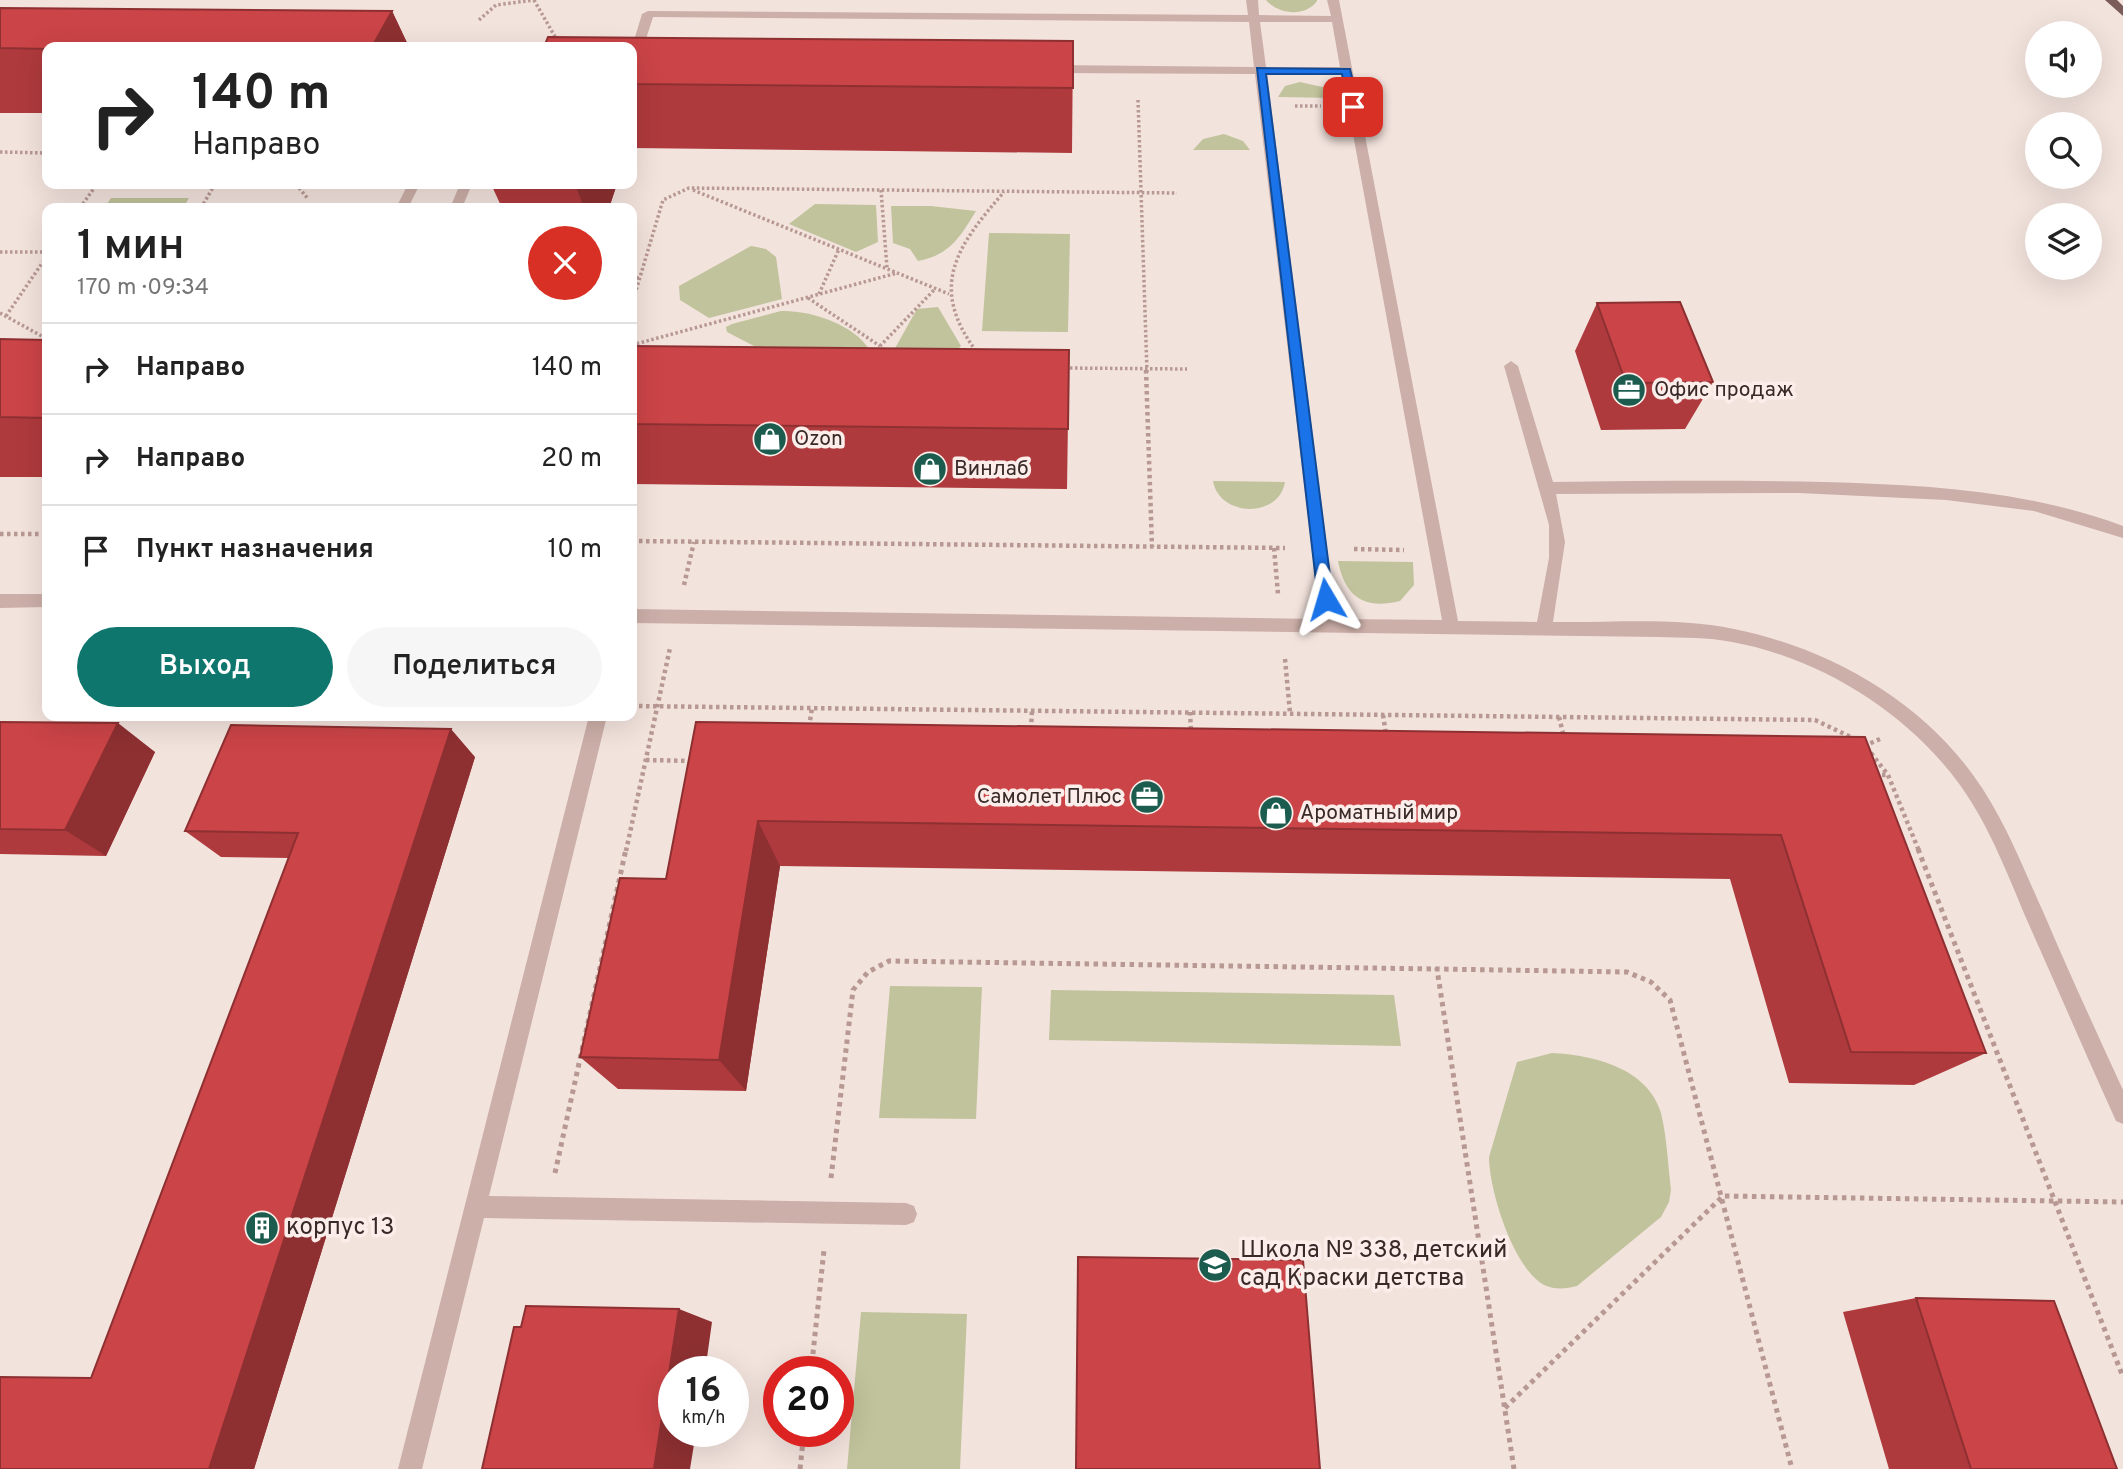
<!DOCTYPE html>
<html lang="ru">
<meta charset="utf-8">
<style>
body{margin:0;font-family:Overpass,sans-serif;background:#f6f6f6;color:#222;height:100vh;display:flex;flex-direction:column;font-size:26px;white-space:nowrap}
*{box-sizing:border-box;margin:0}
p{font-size:23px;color:#767676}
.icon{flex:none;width:38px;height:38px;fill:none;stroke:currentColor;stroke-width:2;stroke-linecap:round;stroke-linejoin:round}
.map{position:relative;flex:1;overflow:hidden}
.details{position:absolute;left:42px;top:203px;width:595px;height:518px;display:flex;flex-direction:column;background:#fff;border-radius:14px;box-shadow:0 7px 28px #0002}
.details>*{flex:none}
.top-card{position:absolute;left:42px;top:42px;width:595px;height:147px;border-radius:14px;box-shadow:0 7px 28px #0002;background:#fff;color:#222;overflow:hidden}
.buttons{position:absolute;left:2025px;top:21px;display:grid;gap:14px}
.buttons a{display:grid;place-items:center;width:77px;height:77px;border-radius:50%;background:#fff;box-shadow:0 7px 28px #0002;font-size:35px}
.speed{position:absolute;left:658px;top:1356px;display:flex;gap:14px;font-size:35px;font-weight:700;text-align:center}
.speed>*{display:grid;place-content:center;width:91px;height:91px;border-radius:50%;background:#fff;box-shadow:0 7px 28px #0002;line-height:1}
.speed small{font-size:18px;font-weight:400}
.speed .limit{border:10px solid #d22;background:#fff;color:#111}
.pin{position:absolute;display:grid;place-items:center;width:60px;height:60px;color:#fff;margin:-30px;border-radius:14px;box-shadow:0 4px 10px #0006}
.me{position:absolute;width:77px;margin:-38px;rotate:353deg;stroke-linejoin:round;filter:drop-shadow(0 0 5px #0008)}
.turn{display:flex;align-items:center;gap:24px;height:147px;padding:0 35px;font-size:32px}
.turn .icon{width:91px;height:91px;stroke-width:2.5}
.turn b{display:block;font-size:49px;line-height:60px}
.round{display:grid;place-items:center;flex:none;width:74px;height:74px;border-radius:37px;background:#f6f6f6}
.overview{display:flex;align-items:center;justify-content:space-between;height:119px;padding:0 35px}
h1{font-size:42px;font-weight:600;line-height:52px}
.primary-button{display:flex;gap:14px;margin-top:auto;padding:14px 35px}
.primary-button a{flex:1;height:80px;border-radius:42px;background:#0f766e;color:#fff;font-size:28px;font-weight:600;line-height:80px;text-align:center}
.primary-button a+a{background:#f6f6f6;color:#222}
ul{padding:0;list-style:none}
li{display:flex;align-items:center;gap:21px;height:91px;padding:0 35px;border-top:2px solid #e0e0e0}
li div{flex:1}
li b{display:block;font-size:26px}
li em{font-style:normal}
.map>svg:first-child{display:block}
.green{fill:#c1c39c}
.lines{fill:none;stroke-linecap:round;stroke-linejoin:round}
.path-far2{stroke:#b89892;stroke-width:3.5;stroke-dasharray:2.5 2.5;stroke-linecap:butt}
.path-far1{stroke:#b89892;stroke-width:4.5;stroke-dasharray:3.5 3.5;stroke-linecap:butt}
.path{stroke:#b89892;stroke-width:5;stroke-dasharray:4.5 4.5;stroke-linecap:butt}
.minor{fill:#ccafa8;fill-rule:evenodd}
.major{fill:#7b5c59;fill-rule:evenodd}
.wall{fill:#af3a3d}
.shaded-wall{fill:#8e3032}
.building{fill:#cb4447;stroke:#8e3032;stroke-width:2}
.route{fill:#1a73e8;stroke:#114b97;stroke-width:2}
.labels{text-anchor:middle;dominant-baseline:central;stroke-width:7;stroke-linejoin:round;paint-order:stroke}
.poi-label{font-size:21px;fill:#392929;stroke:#fbeeea;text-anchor:start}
.near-poi-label{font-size:24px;fill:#392929;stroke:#fbeeea;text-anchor:start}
</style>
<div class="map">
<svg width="2123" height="1469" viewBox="0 0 2123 1469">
<rect width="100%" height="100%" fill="#f3e3dd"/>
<g class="green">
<path d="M1266 0H1317V1C1306 17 1278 15 1266 0Z"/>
<path d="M1300 82 1327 88 1334 98 1278 97 1285 86Z"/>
<path d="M1224 134 1243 141 1250 150H1193L1203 139Z"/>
<path d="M111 198H189L183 208H104Z"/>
<path d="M815 204 876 205 878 242 856 252 789 224Z"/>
<path d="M891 206H931L976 211C960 237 950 255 918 261L910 249 893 243Z"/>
<path d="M989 233 1070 234 1068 332 982 331Z"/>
<path d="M751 246 766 249 776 257 782 299 709 318 680 300 679 286Z"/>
<path d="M938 307 961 346 956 351 894 350 917 309Z"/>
<path d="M781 311C810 310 853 324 869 349L775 357 727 332 726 327 732 324Z"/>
<path d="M1213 481 1285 482C1279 519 1219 517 1213 481Z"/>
<path d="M1338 561 1413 562 1414 585 1400 601C1364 610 1345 597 1338 561Z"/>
<path d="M890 986 982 987 976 1119 879 1118Z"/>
<path d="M1051 990 1394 995 1401 1046 1049 1040Z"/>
<path d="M1552 1053C1593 1055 1648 1068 1661 1113 1667 1138 1668 1165 1671 1190L1669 1202 1661 1217 1577 1286C1566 1289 1555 1290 1544 1285 1513 1268 1489 1190 1489 1157L1517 1062Z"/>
<path d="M861 1312 967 1314 960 1469H847Z"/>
</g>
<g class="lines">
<g class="path-far2">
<path d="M534 0 561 47"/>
<path d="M479 20 496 5 534 0"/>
<path d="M1138 100 1147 372"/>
<path d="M1295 106H1321"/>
<path d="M0 152 47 153"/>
<path d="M296 184 308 199"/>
<path d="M693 190 949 294"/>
<path d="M881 190 887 268"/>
<path d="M80 208 97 184"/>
<path d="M201 208 215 184"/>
<path d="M0 252H47"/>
<path d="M632 278H639"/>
<path d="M819 294 839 249"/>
<path d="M808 298 880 346"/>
<path d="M632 304 663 200 689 188 1177 193"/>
<path d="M0 313 47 339"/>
<path d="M6 316 47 256"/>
<path d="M632 345 897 273"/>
<path d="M879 351 880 346 935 289"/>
<path d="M976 351C928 286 957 246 1004 192"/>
<path d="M1065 368 1187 369"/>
</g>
<g class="path-far1">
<path d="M1146 370 1152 547"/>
<path d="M0 534H47"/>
<path d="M632 541 1285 548"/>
<path d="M1274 548 1278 594"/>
<path d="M1354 549 1404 550"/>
<path d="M684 585 694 542"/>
<path d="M1285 659 1290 713"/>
<path d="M632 706 1815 720 1855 739"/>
<path d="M1190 712 1191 731"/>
<path d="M1383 715 1386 734"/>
<path d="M1559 717 1564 737"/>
<path d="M809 727 812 708"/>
<path d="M1031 729 1032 710"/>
<path d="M1864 746 1880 739"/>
<path d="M1871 753 1888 775 1919 851"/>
<path d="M646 760 694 761"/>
<path d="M1875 775H1888"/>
<path d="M626 851 670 648"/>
</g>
<g class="path">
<path d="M1918 849 2123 1377"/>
<path d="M555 1173 626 849"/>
<path d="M831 1178 853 990 868 972 889 961 1437 969"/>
<path d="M811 1372 824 1250"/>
<path d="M1505 1408 1723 1196 2123 1202"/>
<path d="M800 1469 804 1432"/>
<path d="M1514 1469 1437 969 1627 972 1651 982 1670 1000 1792 1469"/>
</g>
<g class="minor">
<path d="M1246 0H1258L1259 15 1331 16 1327 0H1339L1458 621 1537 622 1549 558V525L1504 366 1511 361 1518 366 1553 482C1643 481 1734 480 1824 482 1926 485 2027 490 2123 526V538L2034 511 1946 500 1799 493 1556 494 1565 542 1553 622C1612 623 1676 617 1734 629 1825 647 1918 698 1973 775 2004 817 2023 868 2045 916 2070 975 2097 1033 2123 1090V1124L2116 1121C2087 1057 2059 992 2030 927 2009 879 1991 828 1960 785 1908 713 1820 658 1732 642 1708 637 1683 638 1658 637L632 623V609L1320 619 1255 74 1052 73 1046 69 1052 65 1254 67 1249 22 653 17 638 64 632 67V47L642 14 648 11 1248 15ZM1260 22H1332L1340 67H1266ZM1267 74H1342L1442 620 1336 619Z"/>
<path d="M387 43 477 44 483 47H382Z"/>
<path d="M408 184H420L408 208H396Z"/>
<path d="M460 184H472L462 208H450Z"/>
<path d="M0 594H47V607L0 608Z"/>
<path d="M589 716H607L489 1196 906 1203 914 1206 917 1214 914 1222 906 1225 484 1218 422 1469H398Z"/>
</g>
<path class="major" d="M2105 0H2117L2123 6V16Z"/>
</g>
<g class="wall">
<path d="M0 8 392 11 409 47H47V113H0Z"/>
<path d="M1073 41 1072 153 632 148V47Z"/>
<path d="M491 184H617L609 208H502Z"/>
<path d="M1597 303 1713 382 1685 429 1601 430 1575 351Z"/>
<path d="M0 339 47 340V477H0Z"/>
<path d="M632 346 1069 350 1067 489 632 484Z"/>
<path d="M0 722 155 752 106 856 0 854Z"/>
<path d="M696 722 1865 737 1986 1053 1914 1085 1789 1083 1730 879 780 866 746 1091 618 1089 580 1057 666 879Z"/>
<path d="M475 757 254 1469H0L91 1378 289 858 221 857 185 831Z"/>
<path d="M1078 1257 1320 1469H1076Z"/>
<path d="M1916 1298 2117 1469H1889L1843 1312Z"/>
</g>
<g class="shaded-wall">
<path d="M392 11 409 47H372Z"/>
<path d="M575 184H617L609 208H584Z"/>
<path d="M118 723 155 752 106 856 65 830Z"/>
<path d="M451 729 475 757 254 1469H209Z"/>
<path d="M758 821 780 866 746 1091 719 1060Z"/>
<path d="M679 1309 712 1322 705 1372H674V1432H696L690 1469H654Z"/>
</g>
<g class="building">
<path d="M0 8 392 11 372 47H47V49L0 48Z"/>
<path d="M548 37 1073 41V88L632 84V47H544Z"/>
<path d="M1680 302 1713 382 1626 383 1597 303Z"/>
<path d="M0 339 47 340V418L0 417Z"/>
<path d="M632 346 1069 350 1068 429 632 424Z"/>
<path d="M0 722 118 723 65 830 0 829Z"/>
<path d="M696 722 1865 737 1986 1053 1851 1052 1781 835 758 821 719 1060 580 1057 620 878 666 879Z"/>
<path d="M231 725 451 729 209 1469H0V1377L91 1378 298 833 185 831Z"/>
<path d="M1078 1257 1303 1260 1320 1469H1076Z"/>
<path d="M1916 1298 2054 1301 2117 1469H1971Z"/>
<path d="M526 1306 679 1309 654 1469H482L514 1327H521Z"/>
</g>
<path class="route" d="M1257 68 1350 69 1359 107 1353 110 1348 107 1342 74H1266L1333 599 1326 605 1318 599Z"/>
<defs>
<g id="office-disc" transform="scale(1.75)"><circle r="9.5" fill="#1c5c4f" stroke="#fbeeea"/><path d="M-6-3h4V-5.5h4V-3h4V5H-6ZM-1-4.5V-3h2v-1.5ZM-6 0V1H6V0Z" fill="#fff"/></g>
<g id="shop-disc" transform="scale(1.75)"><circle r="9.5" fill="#1c5c4f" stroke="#fbeeea"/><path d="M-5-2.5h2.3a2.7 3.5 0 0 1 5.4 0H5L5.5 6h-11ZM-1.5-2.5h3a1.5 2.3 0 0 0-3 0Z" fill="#fff"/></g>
<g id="building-disc" transform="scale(1.75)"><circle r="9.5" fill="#1c5c4f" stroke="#fbeeea"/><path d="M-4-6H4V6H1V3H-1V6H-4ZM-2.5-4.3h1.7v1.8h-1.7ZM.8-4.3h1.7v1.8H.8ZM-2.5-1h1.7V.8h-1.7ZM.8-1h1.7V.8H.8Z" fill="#fff"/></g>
<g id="school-disc" transform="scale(1.75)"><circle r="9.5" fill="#1c5c4f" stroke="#fbeeea"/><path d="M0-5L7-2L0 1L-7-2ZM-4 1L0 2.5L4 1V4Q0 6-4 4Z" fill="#fff"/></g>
</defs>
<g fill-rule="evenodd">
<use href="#office-disc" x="1629" y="390"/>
<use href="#shop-disc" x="770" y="439"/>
<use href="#shop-disc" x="930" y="469"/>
<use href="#office-disc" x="1147" y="797"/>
<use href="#shop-disc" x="1276" y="813"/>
<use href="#building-disc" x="262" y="1228"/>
<use href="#school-disc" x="1215" y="1265"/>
</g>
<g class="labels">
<g class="poi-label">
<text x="1654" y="390">Офис продаж</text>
<text x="794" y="439">Ozon</text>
<text x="954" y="469">Винлаб</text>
<text x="1122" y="797" text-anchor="end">Самолет Плюс</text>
<text x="1300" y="813">Ароматный мир</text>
</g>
<g class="near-poi-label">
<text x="286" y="1228">корпус 13</text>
<text x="1240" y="1251">Школа № 338, детский<tspan x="1240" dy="28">сад Краски детства</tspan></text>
</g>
</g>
</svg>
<div class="buttons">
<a><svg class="icon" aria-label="sound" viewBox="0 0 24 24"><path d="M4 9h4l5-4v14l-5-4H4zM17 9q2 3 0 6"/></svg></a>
<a><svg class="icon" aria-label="search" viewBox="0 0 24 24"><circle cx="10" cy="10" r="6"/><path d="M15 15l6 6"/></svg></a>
<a><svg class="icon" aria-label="layers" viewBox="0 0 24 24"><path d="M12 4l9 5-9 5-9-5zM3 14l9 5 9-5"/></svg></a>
</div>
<div class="speed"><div>16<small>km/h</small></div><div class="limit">20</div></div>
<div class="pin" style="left:1353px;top:107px;background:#d93025"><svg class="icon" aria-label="arrive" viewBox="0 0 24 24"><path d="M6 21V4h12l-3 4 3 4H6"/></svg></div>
<svg class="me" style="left:1326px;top:599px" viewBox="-20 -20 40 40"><path d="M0-17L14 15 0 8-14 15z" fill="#1a73e8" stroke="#fff" stroke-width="4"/></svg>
<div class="top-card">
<div class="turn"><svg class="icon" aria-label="right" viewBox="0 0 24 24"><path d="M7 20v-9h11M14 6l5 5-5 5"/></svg><div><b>140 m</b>Направо</div></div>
</div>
<section class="details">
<div class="overview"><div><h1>1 мин</h1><p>170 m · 09:34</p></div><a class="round" style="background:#d93025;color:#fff"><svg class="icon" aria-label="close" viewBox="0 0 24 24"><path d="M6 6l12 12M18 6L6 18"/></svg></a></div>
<ul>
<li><svg class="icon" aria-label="right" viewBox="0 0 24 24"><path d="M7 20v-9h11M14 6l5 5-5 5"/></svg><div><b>Направо</b></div><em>140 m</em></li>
<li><svg class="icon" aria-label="right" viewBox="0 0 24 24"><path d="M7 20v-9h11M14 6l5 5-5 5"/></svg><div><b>Направо</b></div><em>20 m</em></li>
<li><svg class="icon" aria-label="arrive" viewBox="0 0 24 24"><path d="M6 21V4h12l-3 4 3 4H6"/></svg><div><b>Пункт назначения</b></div><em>10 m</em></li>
</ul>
<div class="primary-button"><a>Выход</a><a>Поделиться</a></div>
</section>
</div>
